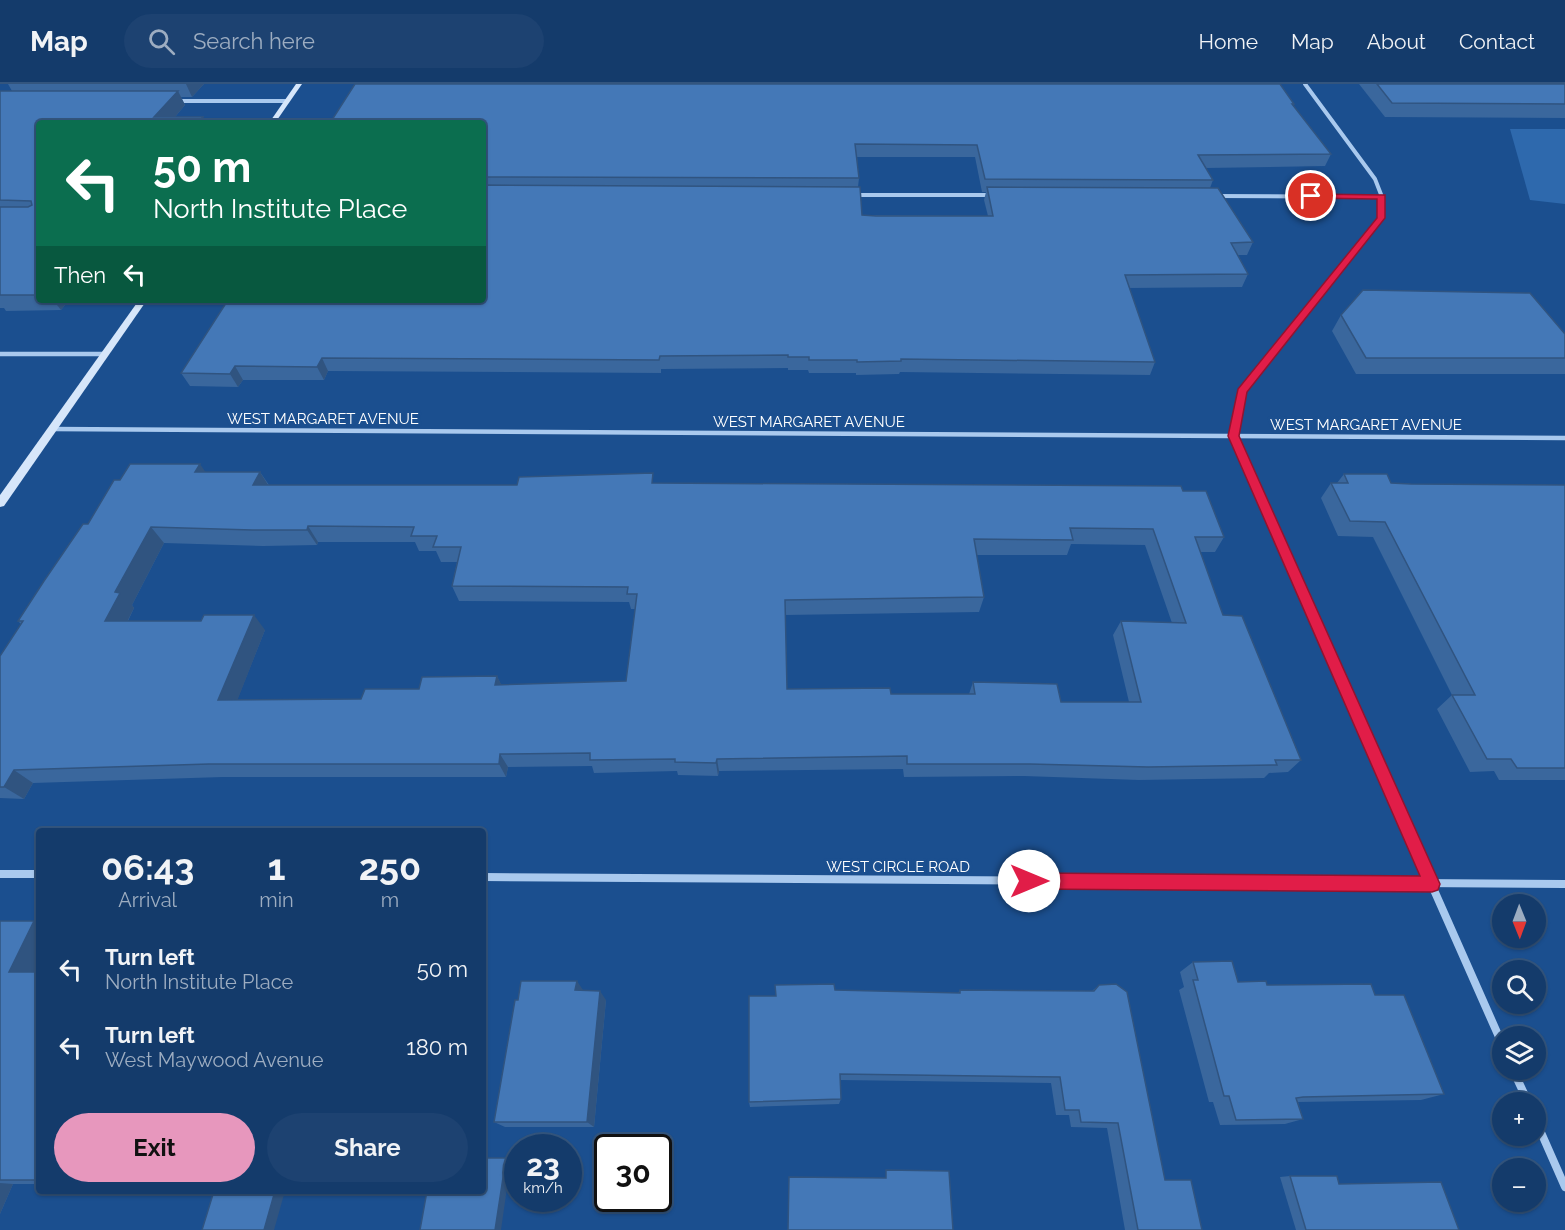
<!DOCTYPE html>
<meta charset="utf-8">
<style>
body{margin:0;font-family:Raleway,sans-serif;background:#1d4271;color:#f1f3f6;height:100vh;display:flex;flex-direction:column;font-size:22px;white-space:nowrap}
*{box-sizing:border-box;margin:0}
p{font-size:20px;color:#9dadc1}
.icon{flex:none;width:33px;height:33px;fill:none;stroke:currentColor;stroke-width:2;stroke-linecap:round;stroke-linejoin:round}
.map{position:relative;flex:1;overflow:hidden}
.side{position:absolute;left:36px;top:744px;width:450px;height:366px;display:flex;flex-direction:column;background:#143b6b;border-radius:6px;box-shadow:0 2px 4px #0004,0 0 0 2px #33557e}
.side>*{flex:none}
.top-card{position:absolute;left:36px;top:36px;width:450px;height:183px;border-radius:6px;box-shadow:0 2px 4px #0004,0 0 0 2px #33557e;background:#0b6e4f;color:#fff;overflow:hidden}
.needle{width:39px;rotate:179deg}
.buttons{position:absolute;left:1492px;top:810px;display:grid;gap:12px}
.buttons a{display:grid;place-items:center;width:54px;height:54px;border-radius:50%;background:#143b6b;box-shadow:0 2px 4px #0004,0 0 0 2px #33557e;font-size:30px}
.speed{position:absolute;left:504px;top:1050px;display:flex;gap:12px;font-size:30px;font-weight:700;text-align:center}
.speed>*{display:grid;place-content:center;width:78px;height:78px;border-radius:50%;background:#143b6b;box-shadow:0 2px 4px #0004,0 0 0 2px #33557e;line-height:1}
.speed small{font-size:15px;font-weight:400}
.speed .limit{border:3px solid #111;border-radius:9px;background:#fff;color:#111}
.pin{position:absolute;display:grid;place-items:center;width:51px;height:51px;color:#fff;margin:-26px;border:3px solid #fff;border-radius:50%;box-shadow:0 2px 6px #0007}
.me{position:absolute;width:66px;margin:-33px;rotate:90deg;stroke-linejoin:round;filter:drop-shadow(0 0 4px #0008)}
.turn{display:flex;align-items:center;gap:21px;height:126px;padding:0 18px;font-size:27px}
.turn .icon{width:78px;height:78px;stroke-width:2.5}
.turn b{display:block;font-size:42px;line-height:51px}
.then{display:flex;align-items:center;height:57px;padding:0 18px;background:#0003;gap:12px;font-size:22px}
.eta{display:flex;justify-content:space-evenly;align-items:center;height:102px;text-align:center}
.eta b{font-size:36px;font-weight:700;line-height:42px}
.cta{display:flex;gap:12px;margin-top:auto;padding:12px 18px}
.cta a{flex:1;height:69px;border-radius:36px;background:#e797bd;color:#111;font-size:24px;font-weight:700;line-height:69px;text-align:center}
.cta a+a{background:#1d4271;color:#f1f3f6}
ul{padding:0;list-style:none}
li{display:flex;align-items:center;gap:18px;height:78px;padding:0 18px}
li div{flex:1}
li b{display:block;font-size:22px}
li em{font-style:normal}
header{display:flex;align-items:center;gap:36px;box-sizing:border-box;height:84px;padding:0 30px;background:#143b6b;border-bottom:2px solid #33557e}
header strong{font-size:28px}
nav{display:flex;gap:33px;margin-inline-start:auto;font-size:21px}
.search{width:420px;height:54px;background:#1d4271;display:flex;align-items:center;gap:15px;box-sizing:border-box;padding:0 21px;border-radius:33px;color:#9dadc1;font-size:22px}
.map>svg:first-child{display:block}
.green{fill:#2e69ad}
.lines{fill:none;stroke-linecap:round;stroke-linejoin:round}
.minor-far3{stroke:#a9c9ee;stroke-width:4}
.minor-far2{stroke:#a9c9ee;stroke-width:4.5}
.minor-far1{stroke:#a9c9ee;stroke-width:6}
.minor{stroke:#a9c9ee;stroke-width:8}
.secondary{fill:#d6e6fa;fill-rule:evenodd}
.wall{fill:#3a679d;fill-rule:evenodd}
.shaded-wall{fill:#305480}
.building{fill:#4478b7;stroke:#305480;stroke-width:1.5;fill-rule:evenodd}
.route{fill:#e11d48;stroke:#92132f;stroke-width:1.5}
.labels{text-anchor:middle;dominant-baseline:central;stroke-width:6;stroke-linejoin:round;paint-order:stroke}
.street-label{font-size:15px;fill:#fff;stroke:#1b4f8f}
</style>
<header>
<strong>Map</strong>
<div class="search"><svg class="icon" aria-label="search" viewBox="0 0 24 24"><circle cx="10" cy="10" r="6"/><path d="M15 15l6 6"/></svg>Search here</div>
<nav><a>Home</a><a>Map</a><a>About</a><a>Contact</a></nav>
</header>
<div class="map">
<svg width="1565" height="1146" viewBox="0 0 1565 1146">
<rect width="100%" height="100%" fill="#1b4f8f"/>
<path class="green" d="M1510 45H1565V120L1530 116Z"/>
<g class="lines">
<g class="minor-far3">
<path d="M1305 0 1375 95 1382 113 1381 134 1336 190"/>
<path d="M178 17H287"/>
<path d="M853 111H992"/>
<path d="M1216 112 1382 113"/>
</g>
<g class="minor-far2">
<path d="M0 270H104"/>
<path d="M52 345 1565 354"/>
<path d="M1269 434 1233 352 1242 308 1337 189"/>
</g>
<path class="minor-far1" d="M1269 432 1407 746"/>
<g class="minor">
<path d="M1407 745 1503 962"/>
<path d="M0 790H39"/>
<path d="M483 793 1565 800"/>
<path d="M1513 986 1528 1018"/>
<path d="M1536 1037 1565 1103"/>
</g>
<g class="secondary">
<path d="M296 0H302L275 39H269Z"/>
<path d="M139 216H147L4 422 0 423V411Z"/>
</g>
</g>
<g class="wall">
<path d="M8 0H204L192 13H181L185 21 175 33 39 39V216H69L61 226 6 227 4 224H0V7H12Z"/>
<path d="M1359 0H1565V34L1385 33Z"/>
<path d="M1294 20 1293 22 1331 70 1325 82 1206 84 1213 96 1210 104 1253 158 1247 171H1238L1248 190 1242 203 1129 204 1155 278 1150 291 900 288 899 290 856 291V289H809L808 286H788V284L661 285V289L328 287 324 296H243L238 303 190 302 181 289 483 216V39ZM857 73H975L982 108H986L984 116 988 132 862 131 858 103 859 94Z"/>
<path d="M1341 231 1565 250V290H1356L1332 247Z"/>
<path d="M205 388H260L269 401H517L655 399 1183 407 1224 453 1215 468H1200L1223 531 1301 676 1288 688 1269 689 1264 694 1139 696 1024 692 904 693 903 685 719 687 718 692 678 691 677 687 594 689 592 682 508 683 506 693H223L33 699 24 715 0 714V572L21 540 18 537 88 440 120 396ZM318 458H415L419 467H436L441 478H457L452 502 459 517 629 518 631 525H635L626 597 501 601 497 592 361 615 237 616 265 546 128 537 134 524 132 521 164 459 263 462 317 461ZM1071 460 1145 461 1172 539 1121 537 1113 551 1129 618H1061L973 598 969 610H891L787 605 785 531 979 528 984 513 976 471H1067Z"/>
<path d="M1344 390 1391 399 1411 400 1565 401V696H1499L1494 687 1470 688 1437 625 1452 611 1373 453 1338 452 1321 414 1331 399H1337Z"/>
<path d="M0 837 39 839V1100H13L0 1130Z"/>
<path d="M1193 878 1238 898 1267 901 1375 911 1444 1010 1421 1016 1298 1018 1303 1035 1285 1040 1220 1041 1213 1018H1209L1179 906 1184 903 1180 888Z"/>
<path d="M775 901 835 906 958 909 960 906 1092 907 1099 901 1165 1096 1202 1146H1125L1107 1044 1071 1043 1069 1031H1056L1051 999 840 996 841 1015 839 1020 750 1023 749 1018 776 912Z"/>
<path d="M606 916 594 1043H505L494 1038Z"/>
<path d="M1290 1092 1339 1100 1459 1146H1296L1280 1093Z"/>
</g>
<g class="shaded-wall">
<path d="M186 0H204L192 13Z"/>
<path d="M178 7 185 21 170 39 154 33Z"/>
<path d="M203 33 206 39H198Z"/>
<path d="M53 216H69L61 226Z"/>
<path d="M322 274 328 287 324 296 317 283Z"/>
<path d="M235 282 243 296 238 303 230 290Z"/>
<path d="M200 380 211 396 195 388Z"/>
<path d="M260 388 270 404 253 401Z"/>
<path d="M308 442 318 458 317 461 307 446Z"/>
<path d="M151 443 164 459 132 521 134 524 120 552 105 537 115 508Z"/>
<path d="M254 531 265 546 232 630 218 616Z"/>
<path d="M497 592 504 606 495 601Z"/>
<path d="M500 670 508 683 506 693 499 680Z"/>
<path d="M717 675 719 687 718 692 716 679Z"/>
<path d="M14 686 33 699 24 715 4 703Z"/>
<path d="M34 837 39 839V900L9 888Z"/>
<path d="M577 897 583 906H575Z"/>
<path d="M600 907 606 916 594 1043 587 1038Z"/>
<path d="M506 1074 511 1076 501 1146H495Z"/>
<path d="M0 1099 13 1100 0 1130Z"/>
<path d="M275 1107H285L274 1146H264Z"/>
</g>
<g class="building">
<path d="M355 0H1280L1294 20H1292L1331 70 1198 71 1213 96 985 95 977 61 855 60 859 94 483 93V39H330Z"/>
<path d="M1377 0H1565V20L1392 19Z"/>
<path d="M0 7H178L154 33H203L198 39H39V211H0V123H28L32 121 31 117 0 116Z"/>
<path d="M483 101 860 103 862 131 876 132H993L987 103 1218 104 1253 158 1231 159 1248 190 1125 191 1155 278 901 275V277L857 278V276H809V273H788V271L660 272 659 276 322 274 317 283 235 282 230 290 181 289 228 216H483Z"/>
<path d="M1363 206 1530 209 1565 250V274H1366L1341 231Z"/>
<path d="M130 380H200L195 388H260L253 401H517L519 393 653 389 652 399 1181 402 1183 407H1206L1224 453H1195L1223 531 1242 532 1301 676H1275L1277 681 1148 683 1030 680H907V672L717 675 716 679 675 678V675L590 676V669L500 670 499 680H209L14 686 4 703H0V572L23 537H18L44 497 83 440H88L114 396H120ZM308 442 414 443 411 452H437L433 463H461L452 502 628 503 627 510H637L626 597 495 601 497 592 422 593 419 605H365L361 615 218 616 254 531H204L201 537H105L120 509 115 508 151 443 252 446H307ZM1070 444 1153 445 1186 539 1121 537 1141 618H1061L1057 600 973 598 975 610H891L890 604 787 605 785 516 984 513 974 455 1073 456Z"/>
<path d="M1344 390H1387L1391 399 1411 400 1565 401V684H1517L1511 675H1487L1452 611H1475L1385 438 1350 437 1331 399H1348Z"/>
<path d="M0 837H34L9 888H39V1096H0Z"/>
<path d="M1232 877 1238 898 1266 897 1267 901 1371 900 1375 911H1404L1444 1010 1303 1013 1296 1014 1303 1035 1236 1036 1229 1012H1224L1193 896H1198L1193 878Z"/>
<path d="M521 897H577L575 906 600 907 587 1038H494L515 916H518Z"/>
<path d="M834 900 835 906 960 909V906L1094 907 1099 901 1116 900 1127 908 1165 1096H1191L1202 1146H1138L1118 1039 1081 1038 1079 1026H1065L1060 993 840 990 841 1015 749 1018V912H776L775 901Z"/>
<path d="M483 1074H506L495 1146H420L427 1107H483Z"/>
<path d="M886 1086 949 1087 953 1146H788L789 1093 886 1094Z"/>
<path d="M1290 1092H1337L1339 1100 1441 1098 1459 1146H1306Z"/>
<path d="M214 1107H275L264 1146H202Z"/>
</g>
<path class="route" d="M1311 110 1385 111V134L1247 308 1239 352 1440 800 1438 806 1432 808 1029 805 1023 803 1021 797 1023 792 1029 789 1420 792 1228 352 1238 305 1377 134V115L1308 114 1306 112Z"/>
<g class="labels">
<g class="street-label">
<text x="323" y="335">WEST MARGARET AVENUE</text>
<text x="809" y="338">WEST MARGARET AVENUE</text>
<text x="1366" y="341">WEST MARGARET AVENUE</text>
<text x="898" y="783">WEST CIRCLE ROAD</text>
</g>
</g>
</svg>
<div class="buttons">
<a><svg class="needle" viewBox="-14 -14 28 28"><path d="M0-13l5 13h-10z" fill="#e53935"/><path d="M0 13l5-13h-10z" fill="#9dadc1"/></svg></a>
<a><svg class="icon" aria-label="search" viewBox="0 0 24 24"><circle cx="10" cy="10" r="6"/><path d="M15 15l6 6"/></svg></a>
<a><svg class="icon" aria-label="layers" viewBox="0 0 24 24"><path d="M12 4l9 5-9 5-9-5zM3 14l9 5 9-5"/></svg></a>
<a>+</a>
<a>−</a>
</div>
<div class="speed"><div>23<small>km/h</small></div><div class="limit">30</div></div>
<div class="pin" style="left:1311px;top:112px;background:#d93025"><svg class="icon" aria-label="arrive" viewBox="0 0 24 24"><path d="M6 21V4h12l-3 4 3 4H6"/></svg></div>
<svg class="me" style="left:1029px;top:797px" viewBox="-20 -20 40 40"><circle r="19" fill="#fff"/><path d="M0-13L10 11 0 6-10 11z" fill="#e11d48"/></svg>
<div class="top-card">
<div class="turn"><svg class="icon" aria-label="left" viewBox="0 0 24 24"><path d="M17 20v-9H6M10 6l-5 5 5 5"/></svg><div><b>50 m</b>North Institute Place</div></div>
<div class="then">Then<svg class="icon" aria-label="left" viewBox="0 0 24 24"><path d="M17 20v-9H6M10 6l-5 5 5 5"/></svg></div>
</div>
<section class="side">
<div class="eta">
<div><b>06:43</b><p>Arrival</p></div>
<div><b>1</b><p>min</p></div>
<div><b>250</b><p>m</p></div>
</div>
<ul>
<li><svg class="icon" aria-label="left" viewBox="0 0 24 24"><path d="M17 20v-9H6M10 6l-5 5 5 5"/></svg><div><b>Turn left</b><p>North Institute Place</p></div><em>50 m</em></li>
<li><svg class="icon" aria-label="left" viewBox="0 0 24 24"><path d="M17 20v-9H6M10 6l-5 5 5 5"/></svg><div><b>Turn left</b><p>West Maywood Avenue</p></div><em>180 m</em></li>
</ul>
<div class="cta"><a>Exit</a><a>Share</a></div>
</section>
</div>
